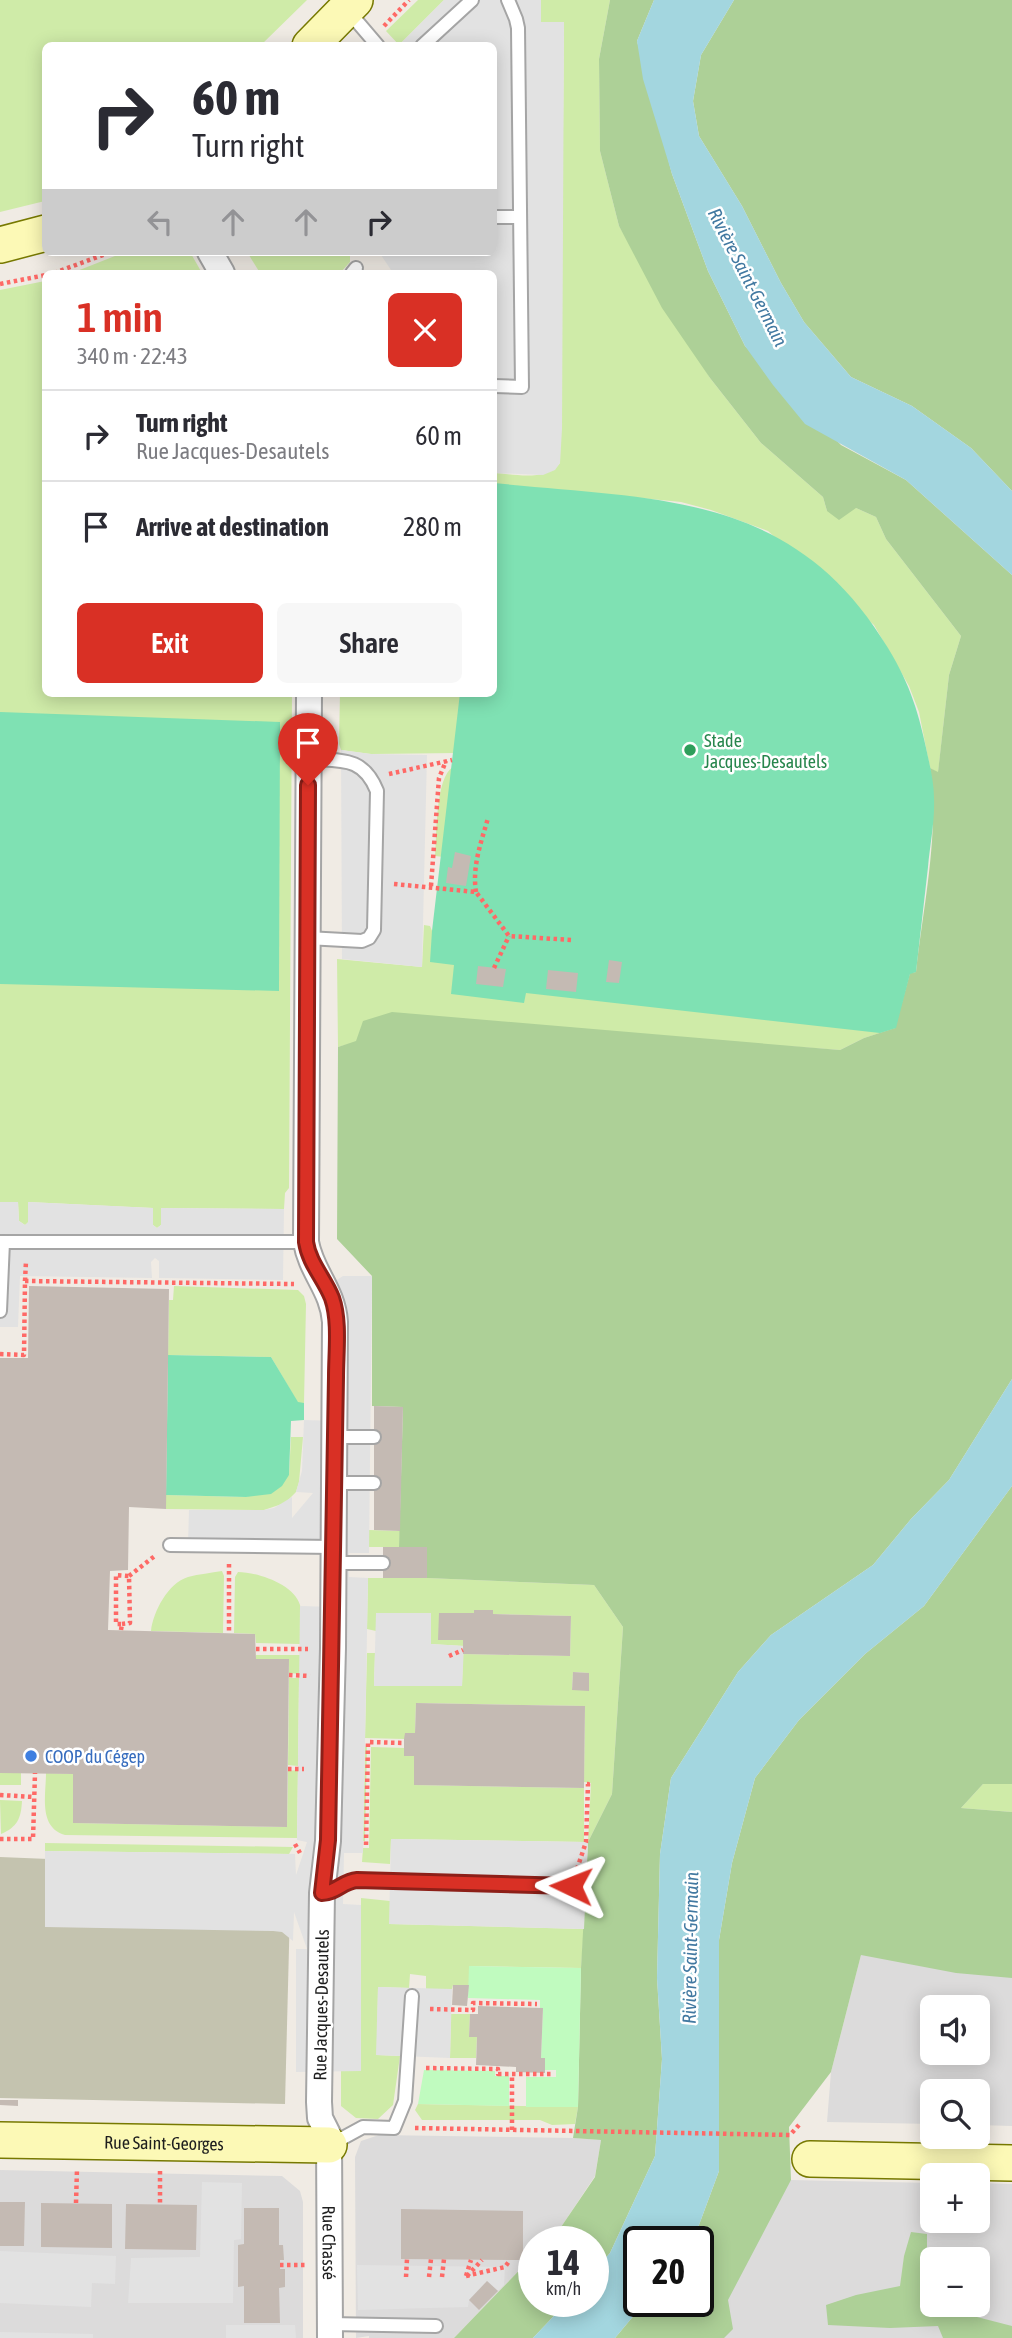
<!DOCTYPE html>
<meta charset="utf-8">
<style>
body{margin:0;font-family:"Asap Condensed",sans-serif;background:#f7f7f7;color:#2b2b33;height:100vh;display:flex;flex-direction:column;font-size:26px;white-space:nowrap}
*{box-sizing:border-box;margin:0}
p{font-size:23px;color:#7c7c81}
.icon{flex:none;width:38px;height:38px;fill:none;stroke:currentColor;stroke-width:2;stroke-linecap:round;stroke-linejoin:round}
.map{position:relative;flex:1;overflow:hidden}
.drawer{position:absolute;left:42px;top:270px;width:455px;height:427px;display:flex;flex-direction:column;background:#fff;border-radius:10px;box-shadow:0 4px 18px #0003}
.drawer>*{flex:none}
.banner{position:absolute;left:42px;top:42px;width:455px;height:214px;border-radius:10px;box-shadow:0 4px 18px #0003;background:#fff;color:#2b2b33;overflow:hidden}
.tools{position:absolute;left:920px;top:1995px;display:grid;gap:14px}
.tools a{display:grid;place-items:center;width:70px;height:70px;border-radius:10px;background:#fff;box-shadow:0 4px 18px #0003;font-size:35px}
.speed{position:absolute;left:518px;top:2226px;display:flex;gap:14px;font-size:35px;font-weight:700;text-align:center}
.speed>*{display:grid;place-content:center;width:91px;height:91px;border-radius:50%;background:#fff;box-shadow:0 4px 18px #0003;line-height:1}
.speed small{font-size:18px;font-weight:400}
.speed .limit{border:4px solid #111;border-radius:10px;background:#fff;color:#111}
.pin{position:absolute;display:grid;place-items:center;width:60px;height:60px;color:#fff;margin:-72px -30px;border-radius:50% 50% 50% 0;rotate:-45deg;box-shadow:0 0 7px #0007}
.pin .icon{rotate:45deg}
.me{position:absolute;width:77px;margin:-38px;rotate:272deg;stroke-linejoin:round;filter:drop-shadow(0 0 5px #0008)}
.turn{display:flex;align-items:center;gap:24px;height:147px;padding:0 35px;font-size:32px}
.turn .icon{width:91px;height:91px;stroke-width:2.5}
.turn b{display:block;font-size:49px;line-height:60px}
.lanes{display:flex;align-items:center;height:66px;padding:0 35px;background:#0003;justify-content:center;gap:35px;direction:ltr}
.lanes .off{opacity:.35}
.round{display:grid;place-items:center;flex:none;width:74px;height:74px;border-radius:10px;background:#f7f7f7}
.summary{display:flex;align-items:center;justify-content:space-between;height:119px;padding:0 35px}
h1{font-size:42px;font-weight:600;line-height:52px;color:#d93025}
.action{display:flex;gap:14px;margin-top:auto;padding:14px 35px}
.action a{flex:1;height:80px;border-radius:10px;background:#d93025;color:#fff;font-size:28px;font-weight:600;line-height:80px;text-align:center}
.action a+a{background:#f7f7f7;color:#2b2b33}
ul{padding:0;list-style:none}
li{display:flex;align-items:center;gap:21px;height:91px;padding:0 35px;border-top:2px solid #e1e1e2}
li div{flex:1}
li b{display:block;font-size:26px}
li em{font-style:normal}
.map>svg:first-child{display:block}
.residential{fill:#dcdbdb;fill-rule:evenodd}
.construction{fill:#c4c3af}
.grass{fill:#cfeba8;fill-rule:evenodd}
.forest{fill:#add097}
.park{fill:#c0fbbf}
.pitch{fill:#7fe1b3}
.parking{fill:#e2e2e2}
.water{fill:#a3d6df}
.building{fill:#c4bab3}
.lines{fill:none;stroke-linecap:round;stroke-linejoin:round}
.lane-casing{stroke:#a5a5a5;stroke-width:16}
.street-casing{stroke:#a5a5a5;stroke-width:28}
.secondary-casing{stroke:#777901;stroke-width:38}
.path{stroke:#fe6966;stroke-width:4.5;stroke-dasharray:3.5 3.5;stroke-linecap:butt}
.lane{stroke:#fff;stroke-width:12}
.street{stroke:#fff;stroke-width:24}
.secondary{stroke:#fcf9b6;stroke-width:35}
.route-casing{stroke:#8d1f18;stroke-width:18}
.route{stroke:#d93025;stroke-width:12}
.leisure-dot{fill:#2e9e5b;stroke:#fff;stroke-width:2.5}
.shop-dot{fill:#3f7fe0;stroke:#fff;stroke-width:2.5}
.labels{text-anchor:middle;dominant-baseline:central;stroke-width:5;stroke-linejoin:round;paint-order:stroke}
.leisure-label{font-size:18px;fill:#27864d;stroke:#fff;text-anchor:start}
.shop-label{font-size:18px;fill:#366cbe;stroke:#fff;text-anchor:start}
.street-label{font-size:18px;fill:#1e1e1e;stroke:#fff}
.water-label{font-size:19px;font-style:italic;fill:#4279a1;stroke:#fff}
</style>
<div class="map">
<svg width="1012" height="2338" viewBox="0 0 1012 2338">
<rect width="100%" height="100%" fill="#f0ebe4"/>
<g class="residential">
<path d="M1012 1812V2126L978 2125V2091H933V2124L827 2122 831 2072 861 1955ZM933 2007H978V2053H933Z"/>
<path d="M379 2135 573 2138 601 2140 595 2176 561 2227 547 2242H534V2255L454 2338H369V2336L356 2338 355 2157 361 2141Z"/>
<path d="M0 2170 282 2176 300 2191 303 2202V2338H0Z"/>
<path d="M791 2180 933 2183V2221H978V2183L1012 2184V2338H656L698 2301V2289ZM933 2259H978V2305H933Z"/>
</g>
<path class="construction" d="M0 1857 291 1869 285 2104 0 2098Z"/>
<g class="grass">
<path d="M0 0H307L261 45 46 46 45 201 0 212Z"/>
<path d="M418 0H444L399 45 386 31Z"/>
<path d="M541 0H610L599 59 600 151 619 226 710 378 761 443 823 497 827 511 856 508 876 517 886 539 961 636 949 675 938 773 930 768 919 712 909 686 874 625 768 531 711 510 681 502 610 495 896 1028 864 1038 840 1050 786 1046 356 1042 338 1047 337 959 422 967 424 925 430 926 437 943 457 753 371 754 341 750 339 744 340 693H494V473C514 474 546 482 560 463L564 23 541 22Z"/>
<path d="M125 252H190L202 273H72Z"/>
<path d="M247 252H350V262L340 273H260Z"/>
<path d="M45 281 46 693H292L289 1188 285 1193 284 1209 161 1208V1225L157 1228 153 1225V1208L28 1202V1223L25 1225 19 1221 18 1202H0V290Z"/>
<path d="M453 767 444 857 435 856C437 835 435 778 453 767Z"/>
<path d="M174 1286 298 1290 304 1296 306 1304 304 1403H298L271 1357 168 1355 169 1300H173Z"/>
<path d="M291 1437H303L299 1482 296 1492 285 1503 264 1510 166 1509V1495L246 1497 289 1475Z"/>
<path d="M369 1530 400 1531 399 1547H369Z"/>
<path d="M222 1571 224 1576 223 1633 151 1631C153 1612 168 1583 188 1577 199 1574 211 1573 222 1571Z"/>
<path d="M238 1572C257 1572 294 1584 300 1605 303 1616 300 1632 300 1644L256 1643 255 1634 234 1633 235 1577Z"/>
<path d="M368 1578H427L594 1585 623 1627 612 1794 588 1842 591 1783 584 1782 585 1706 416 1703 415 1733 404 1739 365 1738 367 1653H375L374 1685 462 1686 463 1654 570 1656 571 1616 493 1614 492 1610H474V1613H439V1640H463L464 1646 430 1644 431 1613 376 1614V1631L367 1629ZM573 1672 589 1673 588 1690H572Z"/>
<path d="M256 1655H300V1674L289 1673V1659H256Z"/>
<path d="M289 1678H299L298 1766 288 1765Z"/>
<path d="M365 1747H367L365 1841H363Z"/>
<path d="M371 1747 405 1748 404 1756H414V1785L584 1788V1842L391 1839 390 1864 362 1862 363 1848H369Z"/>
<path d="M298 1770 297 1838 65 1835C38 1827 46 1795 46 1773L73 1774V1823L287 1827 288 1771Z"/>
<rect x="0" y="1773" width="21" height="12"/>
<path d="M983 1784H1012V1812L961 1808Z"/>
<path d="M0 1800 22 1801C21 1819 17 1827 1 1834Z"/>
<path d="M45 1843 293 1847 289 1854 45 1851Z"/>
<path d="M361 1898 390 1901V1924L584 1929 581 1968 470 1966 469 1985H453L452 1989H426V1976L410 1974 409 1988 378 1987 377 2055 400 2056 393 2105 378 2119 356 2118 341 2106V2071H361Z"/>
<path d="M451 2014H470L469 2037H477L476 2058H450Z"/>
<path d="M418 2104 578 2107 575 2124 552 2125 540 2120H422L415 2110Z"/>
</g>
<g class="forest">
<path d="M610 0H654L637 41 672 174 708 271 745 346 841 445 906 480 1012 575V1379L949 1480 911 1519 873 1565 771 1635 738 1672 671 1778 660 1854 657 1978 662 2059 655 2156 610 2253 593 2272V2242H547L561 2227 595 2177 601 2140 573 2138 578 2107 581 1968 588 1842 612 1794 623 1627 594 1585 427 1578 399 1547 403 1407 372 1406V1276L337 1239 338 1047 356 1041 363 1021 392 1012 840 1050 864 1038 895 1028 910 973 916 972C923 907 940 832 930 768L938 772 949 675 961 636 886 539 876 517 856 508 839 520 827 511 823 497 761 443 710 378 662 308 619 226 600 151 599 59Z"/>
<path d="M734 0H1012V491L971 448 912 406 851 377 804 322 781 283 742 206 699 136 693 101 701 55Z"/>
<path d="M1012 1486V1784H983L961 1808 1012 1812V1978L956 1973 861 1955 831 2072 789 2127 791 2180 728 2300 733 2329 724 2338H615L646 2301H698V2242H689L699 2225 719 2171V1940L732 1863 755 1778 799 1720 865 1654 924 1606Z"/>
<path d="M911 2232 927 2234V2279L933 2284V2305H958L977 2317 1012 2326V2338H943L938 2326 890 2328 828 2325 826 2305 856 2295 900 2286 904 2256Z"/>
<path d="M534 2255V2301H568L533 2338H454Z"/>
</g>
<g class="park">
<path d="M469 1966 581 1968 578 2107H526V2077H556V2070H545V2059L541 2058 543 2008H540V2000L468 1998Z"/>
<path d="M424 2070 495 2071V2076H509V2106L418 2104Z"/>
</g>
<g class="pitch">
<path d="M494 483C655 500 793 490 888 648 911 686 919 714 928 757 931 770 934 785 934 798 935 821 930 844 928 867 924 902 920 937 916 972L910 974 896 1028 880 1033 526 993 524 1003 451 994 454 965 430 962 432 931 460 693H494Z"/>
<path d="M0 712 280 722 279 991 0 984Z"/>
<path d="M168 1355 271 1357 298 1402 304 1403V1420L291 1421 289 1475 282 1486 271 1494 246 1497 166 1495Z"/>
</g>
<g class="parking">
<path d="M444 0H541V22H564L562 429 560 463 555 470 543 475 494 473V273H393L379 252H494V46L399 45Z"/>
<path d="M341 750 371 754 427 755 422 967 342 959Z"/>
<path d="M0 1202H18L19 1221 25 1225 28 1222V1202L153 1208V1225L157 1228 161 1225V1208L284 1209 283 1280 159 1278V1261L155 1258 151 1262 152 1278 20 1276 18 1327H0V1345Z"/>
<path d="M343 1276H372L369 1553H349L348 1563 349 1577 368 1578 363 1853H344L343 1904 361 1905V2071L296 2072V1949H307L294 1912 293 1941 282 1932 273 1931 45 1927V1851L295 1854 296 1875 307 1842 297 1840V1838L300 1606 333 1607 334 1548 188 1545 189 1510H264L274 1508 292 1497V1518L313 1493 296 1492 302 1471 304 1420 335 1421 326 1287Z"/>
<path d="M376 1613H431V1644L464 1646 462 1686H374Z"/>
<path d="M391 1839 588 1842 584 1929 389 1924Z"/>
<path d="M378 1987 452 1989 450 2058 376 2055Z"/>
<path d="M202 2182 242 2183 241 2239 234 2240 233 2303H128L131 2258 200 2257Z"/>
<path d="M0 2251 116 2256 115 2284 92 2283 91 2307 0 2303Z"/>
<path d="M357 2265 505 2267 504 2285 498 2291 487 2281 469 2300 468 2307 358 2310Z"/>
<path d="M226 2325H295L296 2338H226Z"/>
<path d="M0 2332 93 2334V2338H0Z"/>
</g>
<g class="water">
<path d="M654 0H734L701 55 693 101 699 136 742 206 781 283 804 322 851 377 912 406 971 448 1012 491V575L906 480 805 424 773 385 745 346 708 271 672 174 643 79 637 41Z"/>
<path d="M1012 1379V1486L924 1606 865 1654 799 1720 755 1778 732 1863 719 1940V2171L699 2225 689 2242H639V2301H646L615 2338H533L568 2301H593V2272L610 2253 655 2156 662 2059 657 1978 660 1854 671 1778 738 1672 771 1635 873 1565 911 1519 949 1480Z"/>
</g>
<g class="building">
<path d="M455 852 471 856 466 886 446 883 448 867 452 868Z"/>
<path d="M609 960 622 962 619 983 606 982Z"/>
<path d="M478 966 506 969 503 987 476 984Z"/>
<path d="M548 970 578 973 576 992 546 989Z"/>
<path d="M29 1286 169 1289 166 1509 129 1507 128 1570 110 1571 108 1630 255 1634 256 1659H289L287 1827 73 1823V1774L0 1773V1358H28Z"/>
<path d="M374 1406 403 1407 400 1531 374 1530Z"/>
<rect x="383" y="1547" width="44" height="31"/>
<path d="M474 1610H493V1614L571 1616 570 1656 463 1654V1640H438L439 1613H474Z"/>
<path d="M573 1672 589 1673V1691L572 1690Z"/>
<path d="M416 1703 585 1706 584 1788 414 1785V1756H404V1739L405 1733H415Z"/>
<path d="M453 1985H469L467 2006 452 2005Z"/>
<path d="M478 2006 543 2008 541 2058H545V2073L516 2072V2067L476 2065 477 2037H469L470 2014H478Z"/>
<path d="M0 2100H18V2106L0 2105Z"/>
<path d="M0 2202H25L24 2246H0Z"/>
<path d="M41 2203 112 2204V2248L41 2247Z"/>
<path d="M126 2204 197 2205 196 2250 125 2249Z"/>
<path d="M244 2208H279V2245H283L284 2260H280V2269H285V2287L279 2288 280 2323H244V2286L238 2287V2245L244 2244Z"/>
<path d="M401 2209 523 2211V2260L401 2259Z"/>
<path d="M487 2281 498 2291 479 2310 469 2300Z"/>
</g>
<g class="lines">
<g class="lane-casing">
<g id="lane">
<path d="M349 12 378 46"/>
<path d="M422 46 472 0"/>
<path d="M494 217H520"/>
<path d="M352 273 356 268"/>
<path d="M494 386 522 387 518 28 516 19 508 0"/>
<path d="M307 938 362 941 369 938 374 930 377 791C363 756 341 761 309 759"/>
<path d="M0 1242H306"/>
<path d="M0 1311 3 1242"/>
<path d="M335 1437H374"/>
<path d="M335 1483H374"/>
<path d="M170 1545 334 1547"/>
<path d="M334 1563H383"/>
<path d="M322 1893C336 1893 343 1881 357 1880L571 1886"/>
<path d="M330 2145 363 2127 394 2128 405 2101 412 1996"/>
<path d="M330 2324 436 2326"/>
</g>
</g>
<g class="street-casing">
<g id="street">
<path d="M210 252 222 273"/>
<path id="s1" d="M309 693 306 1242C311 1272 333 1290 335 1322L333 1648 328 1841 322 1893 319 2102 320 2118 329 2136 330 2338"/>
</g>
</g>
<g class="secondary-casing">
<g id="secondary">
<path d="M310 46 355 0"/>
<path d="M0 245 46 233"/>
<path id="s2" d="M0 2140 329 2145"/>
<path d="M810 2159 1012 2163"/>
</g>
</g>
<g class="path">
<path d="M384 26 409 0"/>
<path d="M54 273 111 252"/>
<path d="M0 284 46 275"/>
<path d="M389 774 452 760"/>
<path d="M394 884 476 892 509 936 571 940"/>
<path d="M431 886 439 778 446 761"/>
<path d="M476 892C472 866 481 843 488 818"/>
<path d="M494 968 509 936"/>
<path d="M25 1281 26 1261"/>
<path d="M0 1354 24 1355 25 1281 294 1284"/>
<path d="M229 1564V1633"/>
<path d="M129 1576 156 1555"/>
<path d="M121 1630 122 1624H116V1575L129 1576 130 1623 122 1624"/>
<path d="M256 1649H308"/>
<path d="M449 1656 463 1650"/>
<path d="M289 1675 310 1676"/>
<path d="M288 1769H304"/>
<path d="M0 1795 34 1797"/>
<path d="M0 1839H33L35 1773"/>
<path d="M295 1844 300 1853"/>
<path d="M366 1845 368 1742 404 1743"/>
<path d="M577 1869 586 1842 588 1784H584"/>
<path d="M430 2009 473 2010V2003L537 2004"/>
<path d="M426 2068 498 2069V2074H554"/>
<path d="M415 2128 790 2135 799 2125"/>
<path d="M512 2130V2075"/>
<path d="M160 2171V2205"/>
<path d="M76 2203 77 2169"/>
<path d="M280 2265H306"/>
<path d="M466 2276 505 2267 510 2260"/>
<path d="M466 2276 471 2260"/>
<path d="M467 2276 482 2260"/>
<path d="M406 2277 407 2259"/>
<path d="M429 2277 431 2259"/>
<path d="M442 2277 444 2259"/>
</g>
<use href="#lane" class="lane"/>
<use href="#street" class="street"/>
<use href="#secondary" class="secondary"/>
</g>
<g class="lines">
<g class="route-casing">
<path id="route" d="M308 785 306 1242C309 1263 324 1278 332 1298 340 1321 336 1352 336 1377L328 1840 322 1893C336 1893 343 1881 357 1880L571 1886"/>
</g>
<use href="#route" class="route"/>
</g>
<circle class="leisure-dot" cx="690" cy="750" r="7"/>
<circle class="shop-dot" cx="31" cy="1756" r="7"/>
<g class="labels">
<g class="leisure-label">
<text x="704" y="740">Stade<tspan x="704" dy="21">Jacques-Desautels</tspan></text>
</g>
<g class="shop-label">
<text x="45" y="1756">COOP du Cégep</text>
</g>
<g class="street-label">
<text transform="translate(321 2005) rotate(-89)">Rue Jacques-Desautels</text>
<text stroke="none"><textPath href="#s2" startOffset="164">Rue Saint-Georges</textPath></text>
<text stroke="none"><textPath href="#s1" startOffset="1558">Rue Chassé</textPath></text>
</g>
<g class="water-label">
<text transform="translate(748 277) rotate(63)">Rivière Saint-Germain</text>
<text transform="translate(690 1948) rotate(-89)">Rivière Saint-Germain</text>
</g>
</g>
</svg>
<div class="tools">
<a><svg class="icon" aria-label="sound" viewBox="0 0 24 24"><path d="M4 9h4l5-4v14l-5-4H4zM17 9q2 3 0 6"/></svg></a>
<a><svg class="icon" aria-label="search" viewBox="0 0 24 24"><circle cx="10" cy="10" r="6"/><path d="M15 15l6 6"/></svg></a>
<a>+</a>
<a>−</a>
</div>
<div class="speed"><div>14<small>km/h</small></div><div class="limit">20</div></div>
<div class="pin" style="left:308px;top:785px;background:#d93025"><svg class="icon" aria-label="arrive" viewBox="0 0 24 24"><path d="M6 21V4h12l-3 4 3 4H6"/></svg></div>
<svg class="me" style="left:571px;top:1886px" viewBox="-20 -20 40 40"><path d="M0-17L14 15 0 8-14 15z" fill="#d93025" stroke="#fff" stroke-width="4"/></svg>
<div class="banner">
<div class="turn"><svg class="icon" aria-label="right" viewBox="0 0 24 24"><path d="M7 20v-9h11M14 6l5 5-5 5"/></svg><div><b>60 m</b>Turn right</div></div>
<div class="lanes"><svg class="icon off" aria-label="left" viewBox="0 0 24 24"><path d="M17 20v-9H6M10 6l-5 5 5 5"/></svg><svg class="icon off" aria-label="ahead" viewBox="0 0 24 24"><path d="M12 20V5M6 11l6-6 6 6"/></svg><svg class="icon off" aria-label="ahead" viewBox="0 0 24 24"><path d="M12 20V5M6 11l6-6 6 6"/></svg><svg class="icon" aria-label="right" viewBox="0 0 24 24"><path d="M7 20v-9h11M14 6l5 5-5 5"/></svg></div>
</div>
<section class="drawer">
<div class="summary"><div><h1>1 min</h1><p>340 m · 22:43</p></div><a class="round" style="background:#d93025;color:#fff"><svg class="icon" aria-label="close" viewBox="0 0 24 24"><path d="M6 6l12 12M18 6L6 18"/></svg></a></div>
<ul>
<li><svg class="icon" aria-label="right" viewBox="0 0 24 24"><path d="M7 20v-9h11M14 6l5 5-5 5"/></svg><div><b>Turn right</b><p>Rue Jacques-Desautels</p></div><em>60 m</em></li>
<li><svg class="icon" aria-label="arrive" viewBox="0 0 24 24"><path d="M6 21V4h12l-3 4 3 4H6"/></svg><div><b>Arrive at destination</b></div><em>280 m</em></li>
</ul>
<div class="action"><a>Exit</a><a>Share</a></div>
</section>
</div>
